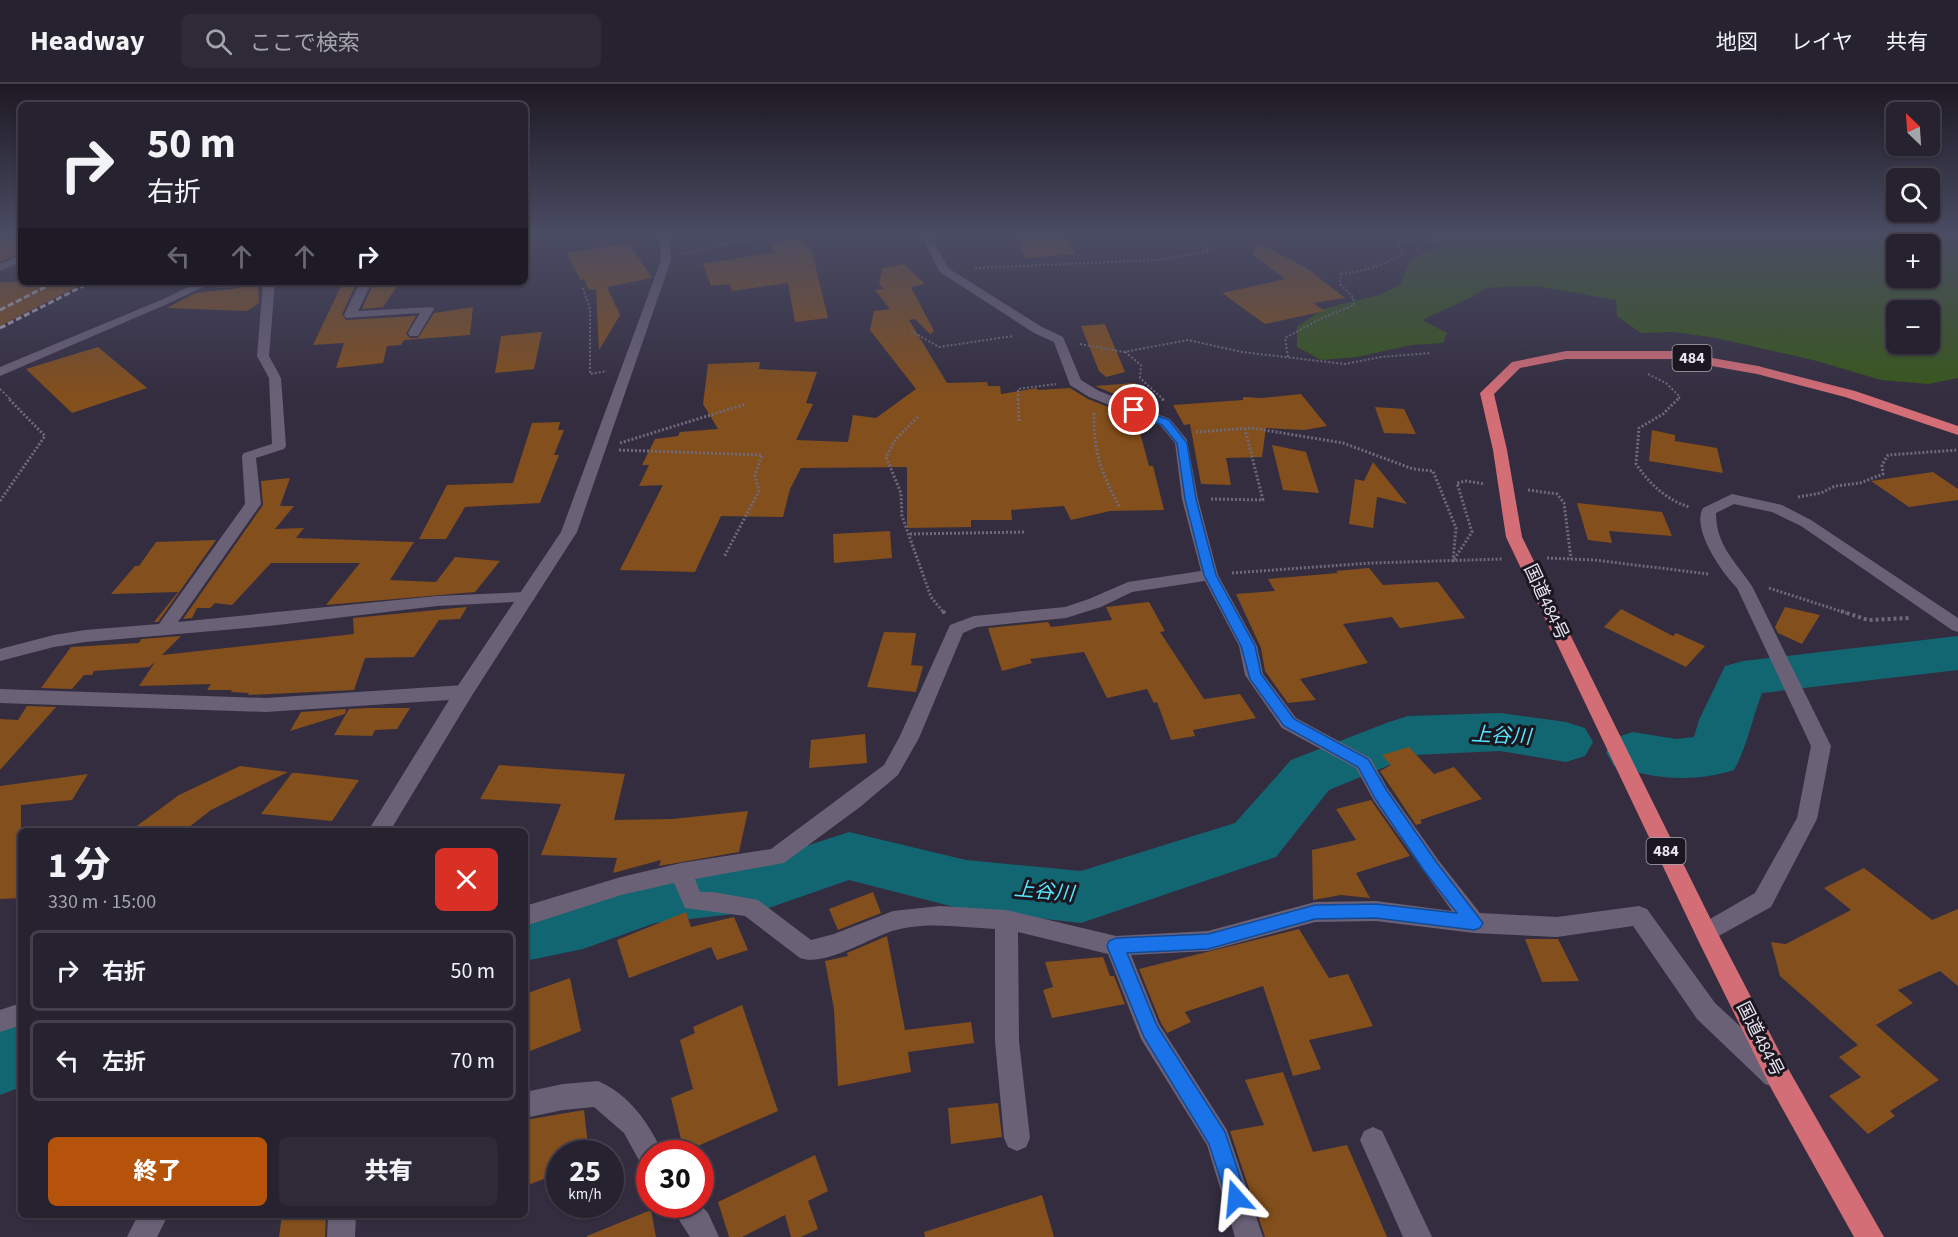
<!DOCTYPE html>
<html lang="ja">
<meta charset="utf-8">
<style>
body{margin:0;font-family:"Source Sans 3","Noto Sans JP",sans-serif;background:#2f2a38;color:#f1f3f6;height:100vh;display:flex;flex-direction:column;font-size:22px;white-space:nowrap}
*{box-sizing:border-box;margin:0}
p{font-size:20px;color:#a4a4ab}
.icon{flex:none;width:33px;height:33px;fill:none;stroke:currentColor;stroke-width:2;stroke-linecap:round;stroke-linejoin:round}
.map{position:relative;flex:1;overflow:hidden}
.sheet{position:absolute;left:18px;top:744px;width:510px;height:390px;display:flex;flex-direction:column;background:#272230;border-radius:9px;box-shadow:0 2px 4px #0004,0 0 0 2px #433f4c}
.sheet>*{flex:none}
.guide{position:absolute;left:18px;top:18px;width:510px;height:183px;border-radius:9px;box-shadow:0 2px 4px #0004,0 0 0 2px #433f4c;background:#272230;color:#f1f3f6;overflow:hidden}
.needle{width:39px;rotate:335deg}
.fabs{position:absolute;left:1886px;top:18px;display:grid;gap:12px}
.fabs a{display:grid;place-items:center;width:54px;height:54px;border-radius:9px;background:#272230;box-shadow:0 2px 4px #0004,0 0 0 2px #433f4c;font-size:30px}
.speed{position:absolute;left:546px;top:1056px;display:flex;gap:12px;font-size:30px;font-weight:700;text-align:center}
.speed>*{display:grid;place-content:center;width:78px;height:78px;border-radius:50%;background:#272230;box-shadow:0 2px 4px #0004,0 0 0 2px #433f4c;line-height:1}
.speed small{font-size:15px;font-weight:400}
.speed .limit{border:9px solid #d22;background:#fff;color:#111}
.pin{position:absolute;display:grid;place-items:center;width:51px;height:51px;color:#fff;margin:-26px;border:3px solid #fff;border-radius:50%;box-shadow:0 2px 6px #0007}
.me{position:absolute;width:66px;margin:-33px;rotate:342deg;stroke-linejoin:round;filter:drop-shadow(0 0 4px #0008)}
.turn{display:flex;align-items:center;gap:21px;height:126px;padding:0 30px;font-size:27px}
.turn .icon{width:78px;height:78px;stroke-width:2.5}
.turn b{display:block;font-size:42px;line-height:51px}
.lanes{display:flex;align-items:center;height:57px;padding:0 30px;background:#0003;justify-content:center;gap:30px;direction:ltr}
.lanes .off{opacity:.35}
.round{display:grid;place-items:center;flex:none;width:63px;height:63px;border-radius:9px;background:#2f2a38}
.head{display:flex;align-items:center;justify-content:space-between;height:102px;padding:0 30px}
h1{font-size:36px;font-weight:800;line-height:45px}
.action{display:flex;gap:12px;margin-top:auto;padding:12px 30px}
.action a{flex:1;height:69px;border-radius:9px;background:#b45309;color:#fff;font-size:24px;font-weight:800;line-height:69px;text-align:center}
.action a+a{background:#2f2a38;color:#f1f3f6}
ul{padding:0;list-style:none}
li{display:flex;align-items:center;gap:18px;height:81px;margin:0 12px 9px;padding:0 18px;border:3px solid #433f4c;border-radius:9px}
li div{flex:1}
li b{display:block;font-size:22px}
li em{font-style:normal}
header{display:flex;align-items:center;gap:36px;box-sizing:border-box;height:84px;padding:0 30px;background:#272230;border-bottom:2px solid #433f4c}
header strong{font-size:28px}
nav{display:flex;gap:33px;margin-inline-start:auto;font-size:21px}
.search{width:420px;height:54px;background:#2f2a38;display:flex;align-items:center;gap:15px;box-sizing:border-box;padding:0 21px;border-radius:9px;color:#a4a4ab;font-size:22px}
.map>svg:first-child{display:block}
.green{fill:#38571c;fill-rule:evenodd}
.lines{fill:none;stroke-linecap:round;stroke-linejoin:round}
.river{fill:#126671;fill-rule:evenodd}
.building{fill:#834f1c}
.path-far2{stroke:#6f697a;stroke-width:2;stroke-dasharray:2 2;stroke-linecap:butt}
.path-far1{stroke:#6f697a;stroke-width:3;stroke-dasharray:2 2;stroke-linecap:butt}
.path{stroke:#6f697a;stroke-width:4;stroke-dasharray:3 3;stroke-linecap:butt}
.minor{fill:#6a6177;fill-rule:evenodd}
.tertiary{fill:#6a6177;fill-rule:evenodd}
.trunk{fill:#d36d76;fill-rule:evenodd}
.rail{stroke:#b5afbe;stroke-width:3;stroke-dasharray:6 3;stroke-linecap:butt}
.route{fill:#1a73e8;stroke:#114b97;stroke-width:1.5}
.labels{text-anchor:middle;dominant-baseline:central;stroke-width:6;stroke-linejoin:round;paint-order:stroke}
.shield{fill:#1a1720;stroke:#aaa6b2;stroke-width:1.5}
.shield-label{font-size:16px;font-weight:bold;fill:#e8e3f0}
.street-label{font-size:18px;fill:#e8e3f0;stroke:#1a1720}
.water-label{font-size:20px;font-style:italic;fill:#57e7fd;stroke:#1a1720}
</style>
<header>
<strong>Headway</strong>
<div class="search"><svg class="icon" aria-label="search" viewBox="0 0 24 24"><circle cx="10" cy="10" r="6"/><path d="M15 15l6 6"/></svg>ここで検索</div>
<nav><a>地図</a><a>レイヤ</a><a>共有</a></nav>
</header>
<div class="map">
<svg width="1958" height="1153" viewBox="0 0 1958 1153">
<rect width="100%" height="100%" fill="#342d40"/>
<path class="green" d="M1423 150H1958V294L1928 300 1881 296 1817 277 1716 254 1674 248 1641 249 1617 232 1616 216 1535 202 1486 204 1470 214 1422 236 1447 249 1443 259 1411 261 1357 273 1321 276 1297 263V243L1323 225 1379 211 1400 201 1410 175 1437 163ZM1896 160H1929V194H1896ZM1896 226H1929V260H1896Z"/>
<g class="lines">
<g class="river">
<path d="M1958 552V586L1762 609C1752 635 1747 663 1734 686 1693 699 1654 695 1614 682L1606 668 1614 654 1633 648 1676 655 1694 653 1699 636 1725 582 1743 577Z"/>
<path d="M1500 629 1566 638 1585 644 1593 658 1585 672 1566 678 1500 667 1414 671 1329 706 1276 773 1081 839 966 826 849 796 760 827 655 839 583 865 525 877V823L583 811 654 787 760 777 849 748 966 776 1081 787 1235 739 1291 676 1389 638 1408 632Z"/>
<path d="M21 934V1003L0 1011V942Z"/>
</g>
</g>
<g class="building">
<path d="M0 150H21V169L0 178Z"/>
<path d="M1015 150H1064L1075 170 1026 174Z"/>
<path d="M799 154 812 168 828 234 795 238 788 199 732 207 730 200 711 202 703 180 775 168 768 159Z"/>
<path d="M629 159 652 194 607 203 620 231 599 266 596 205 589 206 584 195 580 196 567 169Z"/>
<path d="M1259 159 1308 185 1345 214 1313 219 1325 227 1265 240 1222 209 1285 195 1252 170Z"/>
<path d="M904 180 925 200 911 203 934 247 930 250 915 235 909 236 947 299 987 298 988 302H1000L1001 310 1037 304V306L1070 304 1088 315 1136 334 1149 382H1153L1164 426 1110 427 1071 436 1064 422 1011 426 1012 436H971V443L907 444V383L801 384 790 405 783 433 721 432 695 488 620 486 663 401 639 402 649 381H642L655 355 678 352 680 348 718 345 703 320 708 280 760 278 759 285 817 288 806 319 813 320 796 356 848 358 853 331 876 334 916 305 870 246 874 227 890 225 875 206 884 205 879 200 882 184Z"/>
<path d="M0 198H86L0 242Z"/>
<path d="M343 198H357L342 230 346 236 416 232 406 250 410 254H418L434 229 473 223 470 251 404 256 401 261 387 262 383 279 336 284 344 259 313 261Z"/>
<path d="M374 198H400L383 223 362 225Z"/>
<path d="M258 199 259 219 247 227 167 224 195 209 232 205Z"/>
<path d="M1105 240 1125 288 1106 293 1099 287 1081 242Z"/>
<path d="M542 248 534 285 495 289 501 252Z"/>
<path d="M98 263 147 304 72 329 26 285Z"/>
<path d="M1135 299 1154 316 1146 323 1095 302Z"/>
<path d="M1301 310 1327 342 1304 346 1266 344 1262 373 1226 374 1231 401 1201 400 1190 340 1184 341 1173 321 1243 316V313L1262 314Z"/>
<path d="M1375 323 1404 325 1416 350 1384 349Z"/>
<path d="M560 338 558 346H564L554 371H559L540 419 465 423 446 455H419L447 401 513 399 532 339Z"/>
<path d="M1652 346 1675 351V357L1717 364 1723 389 1649 377Z"/>
<path d="M1272 361 1306 368 1319 409 1283 406Z"/>
<path d="M1373 378 1407 420 1377 413 1373 444 1349 440 1355 395 1364 397Z"/>
<path d="M1933 388 1958 405V416L1909 423 1871 397Z"/>
<path d="M290 394 280 422H294L275 445 304 444 296 454 414 458 390 496 436 498 455 473 500 477 475 508 326 521 360 479H271L232 521 215 519 210 524H197L192 534 183 535 263 421 261 397Z"/>
<path d="M1577 419 1662 428 1672 452 1609 447 1612 459 1588 456Z"/>
<path d="M890 447 892 474 834 479 833 450Z"/>
<path d="M216 456 158 538H154L178 508 111 510 135 482H139L156 458Z"/>
<path d="M1369 484 1383 501 1438 498 1465 534 1400 544 1392 533 1343 540 1368 579 1300 595 1316 616 1288 619 1265 587 1261 564 1236 510 1275 507 1268 495 1338 489 1336 487Z"/>
<path d="M1149 518 1165 547 1160 548 1204 615 1240 610 1256 634 1193 646 1195 652 1171 656 1157 618 1154 619 1147 605 1107 614 1084 568 1030 575 1032 579 1002 587 988 544 1048 538 1051 543 1112 536 1106 523Z"/>
<path d="M467 523 460 535 439 536 414 573 365 574 354 606 248 611 249 609 231 608 232 606H207L211 600 139 602 155 578 149 583 94 587 92 591H84L72 605 41 604 71 563 139 559 141 555 181 552 162 571 354 550 353 534Z"/>
<path d="M1785 523 1820 531 1802 560 1778 549 1775 543Z"/>
<path d="M1621 525 1673 552 1676 549 1705 562 1686 583 1604 543Z"/>
<path d="M884 548 916 549 911 581 923 582 916 608 867 603Z"/>
<path d="M27 622 56 623 0 686V635L18 636Z"/>
<path d="M367 624H410L397 645 375 646 372 652 334 651 349 625Z"/>
<path d="M346 625 345 630 290 647 301 628Z"/>
<path d="M865 650 867 679 809 684 811 656Z"/>
<path d="M1409 663 1434 690 1454 683 1482 715 1420 736 1422 739 1416 741 1380 687 1391 681 1382 671Z"/>
<path d="M499 681 625 690 614 736 672 735 748 727 739 768 659 782 661 776 613 789 617 774 541 771 561 720 480 715Z"/>
<path d="M240 682 288 688 211 726 184 747H130L179 711Z"/>
<path d="M292 689H298L359 696 332 737 261 730Z"/>
<path d="M88 690 72 716 21 721V814L0 815V702Z"/>
<path d="M1371 716 1410 772 1356 789 1370 814 1341 811 1313 816 1312 766 1356 756 1336 725Z"/>
<path d="M1864 784 1932 836 1958 825V902L1940 887 1898 906 1913 919 1876 941 1939 996 1890 1027 1895 1032 1868 1050 1829 1012 1861 993 1839 973 1858 961 1780 892 1771 858 1786 860 1851 826 1824 804Z"/>
<path d="M873 808 881 829 838 846 829 825Z"/>
<path d="M686 828 691 843 734 833 748 866 717 876 711 863 629 894 617 856Z"/>
<path d="M1299 845 1329 894 1348 890 1373 942 1309 956 1321 985 1293 992 1263 902 1185 928 1191 938 1167 949 1161 939 1139 885Z"/>
<path d="M887 852 905 946 971 938 974 959 908 968 911 988 838 1002 834 925 825 877 848 872 847 869Z"/>
<path d="M1525 855H1558L1579 897 1542 898Z"/>
<path d="M1103 873 1110 892H1114L1125 920 1052 934 1043 906 1053 903 1045 878Z"/>
<path d="M570 894 581 947 525 969V910Z"/>
<path d="M742 921 778 1027 684 1068 671 1014 693 1005 680 956 695 949 693 943Z"/>
<path d="M1283 988 1313 1068 1347 1061 1387 1153H1265L1230 1047 1264 1041 1245 996Z"/>
<path d="M998 1019 1002 1053 951 1060 948 1024Z"/>
<path d="M584 1026 589 1070H560V1089L525 1102V1036Z"/>
<path d="M815 1071 828 1107 808 1117 818 1145 801 1153H791L785 1131 742 1153H729L718 1118Z"/>
<path d="M1042 1111 1054 1153H925L924 1148Z"/>
<path d="M651 1126 656 1153H587V1152Z"/>
<path d="M282 1131H326L325 1153H279Z"/>
</g>
<g class="lines">
<g class="path-far2">
<path d="M683 170 770 150"/>
<path d="M975 184 1158 176 1209 167 1202 156 1216 150H1269"/>
<path d="M583 204 590 225V290L607 287"/>
<path d="M911 247 939 263 1013 252"/>
<path d="M1080 260 1124 268 1188 256 1242 268 1345 280 1381 273 1431 269"/>
<path d="M1125 268 1141 281 1140 294 1164 316"/>
<path d="M1288 273 1285 254 1322 234 1354 221 1353 213 1340 200 1341 190C1363 187 1383 182 1402 170L1397 159 1410 155 1413 150"/>
<path d="M1648 290 1666 299 1680 313 1677 316"/>
<path d="M0 305 11 316"/>
<path d="M1018 316V305L1056 300"/>
</g>
<g class="path-far1">
<path d="M1018 315 1019 337"/>
<path d="M1162 315 1165 317"/>
<path d="M1678 315 1663 330 1639 344 1636 380C1650 400 1665 415 1689 423"/>
<path d="M1094 329C1093 368 1102 390 1120 424"/>
<path d="M918 333 896 355 886 373 901 409 902 432 931 513 944 529"/>
<path d="M1196 348 1252 344 1343 359 1413 385 1433 387 1456 444 1453 477 1472 448 1457 399 1466 397 1485 400"/>
<path d="M620 359 746 320"/>
<path d="M619 366 762 371 755 391 759 407 724 473"/>
<path d="M1528 406 1557 410 1564 419 1571 475"/>
<path d="M1798 413 1821 409 1835 402 1860 399 1883 390 1882 381 1888 371 1958 366"/>
<path d="M1211 415 1263 416 1245 345"/>
<path d="M0 417 45 352 9 315"/>
<path d="M910 450 1026 448"/>
<path d="M1547 474 1594 476 1709 490"/>
<path d="M1232 489 1371 479 1503 475"/>
<path d="M1769 504 1846 529"/>
</g>
<g class="path">
<path d="M943 527 945 530"/>
<path d="M1841 527 1868 536 1909 534"/>
</g>
<g class="minor">
<path d="M920 150H930L948 184 1042 243 1063 253 1081 296 1099 307 1170 335 1187 356 1198 415 1218 491 1257 562 1263 590 1296 634 1370 674 1388 705 1439 777 1480 829 1557 833 1639 822 1647 825 1715 919 1783 982 1787 991 1783 1000 1774 1003 1765 1000 1697 935 1633 842 1557 853 1474 849 1376 837 1315 838 1208 867 1131 871 1159 940 1227 1046 1263 1153H1235L1207 1061 1141 955 1108 870 1018 848 1019 957 1030 1054 1026 1063 1017 1067 1008 1063 1004 1054 995 957V845C962 843 924 837 892 847 868 855 824 883 800 874L745 832 685 824 674 799 621 811 525 842V822L621 793 681 779 771 765 884 681 899 654 950 541 974 532 1065 523 1089 515 1128 498 1201 487 1182 415 1175 359 1160 341 1089 313 1070 301 1054 258 1034 249 940 188ZM1205 497 1239 562 1245 591 1282 644 1356 684 1374 717 1452 827 1376 817 1315 818 1208 847 1116 852 1006 826 940 822 893 827 834 850 811 856 758 816 713 808H700L695 795 784 779 860 723 898 691 919 654 963 549 977 543 1066 534 1101 523 1132 508Z"/>
<path d="M201 198H247C236 206 215 204 202 201Z"/>
<path d="M263 198H275L269 272 281 294 286 362 284 365 256 374 261 420 178 538 437 512 527 508 533 509 535 513 533 517 437 522 269 542 85 558 54 563 0 577V565L54 551 85 546 159 540 245 420 242 372 244 369 272 360 269 294 257 272Z"/>
<path d="M360 198H372L358 227 432 223 434 225 418 252H410L408 249 420 229 346 234 344 231Z"/>
<path d="M161 216 167 219 165 221 0 292V283Z"/>
<path d="M1732 410 1782 421 1811 436 1958 534V548L1952 546 1801 442 1772 428 1734 420 1716 429C1716 461 1735 477 1752 502L1831 662 1817 735 1771 823 1706 859 1698 856 1695 849 1698 842 1755 809 1797 734 1811 662 1737 504C1722 489 1691 445 1703 424Z"/>
<path d="M464 601 471 603 473 608 471 613 464 615 266 628 0 619V605L266 614Z"/>
<path d="M21 919V941L0 948V926Z"/>
<path d="M598 997C629 1010 650 1040 663 1070H650V1084L641 1080 624 1049 594 1023 563 1026 525 1034V1008L563 1000Z"/>
<path d="M1373 1043 1382 1047 1432 1153H1403L1360 1056 1364 1047Z"/>
<path d="M669 1120H700L708 1129 719 1153H690Z"/>
<path d="M328 1131H356L355 1153H327Z"/>
</g>
<g class="tertiary">
<path d="M659 150H669L671 176 577 448 471 613 390 747H368L457 603 561 448 653 198 661 176Z"/>
<path d="M21 171V178L0 187V180Z"/>
<path d="M199 198H214L165 221 161 222 155 219Z"/>
<path d="M138 1131H168L157 1153H127Z"/>
</g>
<path class="trunk" d="M1566 267H1672L1758 282 1855 307 1958 342V351L1845 313 1757 290 1672 275H1566L1520 284 1494 310 1507 366 1522 453 1714 842 1790 988 1884 1153H1854L1772 1006 1698 856 1506 453 1493 366 1480 309 1512 278Z"/>
<g class="rail">
<path d="M0 226 55 198"/>
<path d="M0 244 91 198"/>
</g>
</g>
<linearGradient id="sky" x2="0" y2="1"><stop stop-color="#1d1923"/><stop offset="0.48" stop-color="#4a4c64"/><stop offset="1" stop-color="#4a4c64" stop-opacity="0"/></linearGradient>
<rect width="1958" height="311" fill="url(#sky)"/>
<path class="route" d="M1134 323 1169 336 1187 359 1196 415 1216 491 1255 562 1261 590 1294 635 1368 675 1387 707 1437 779 1483 839 1480 844 1474 846 1376 834 1315 835 1208 865 1127 869 1157 942 1225 1048 1247 1114 1244 1121 1236 1124 1229 1121 1209 1060 1144 953 1107 862 1109 857 1116 854 1208 850 1315 821 1376 820 1457 829 1425 788 1376 716 1358 683 1284 642 1250 595 1241 562 1204 491 1185 415 1177 359 1162 341 1131 329 1129 326Z"/>
<g class="labels">
<g class="shield">
<rect x="1672.5" y="261" width="39" height="26" rx="4.5"/>
<rect x="1646.5" y="754" width="39" height="26" rx="4.5"/>
</g>
<g class="shield-label">
<text x="1692" y="274">484</text>
<text x="1666" y="767">484</text>
</g>
<g class="street-label">
<text transform="translate(1546 518) rotate(65)">国道484号</text>
<text transform="translate(1760 955) rotate(63)">国道484号</text>
</g>
<g class="water-label">
<text transform="translate(1501 652) rotate(3)">上谷川</text>
<text transform="translate(1044 808) rotate(5)">上谷川</text>
</g>
</g>
</svg>
<div class="fabs">
<a><svg class="needle" viewBox="-14 -14 28 28"><path d="M0-13l5 13h-10z" fill="#e53935"/><path d="M0 13l5-13h-10z" fill="#a4a4ab"/></svg></a>
<a><svg class="icon" aria-label="search" viewBox="0 0 24 24"><circle cx="10" cy="10" r="6"/><path d="M15 15l6 6"/></svg></a>
<a>+</a>
<a>−</a>
</div>
<div class="speed"><div>25<small>km/h</small></div><div class="limit">30</div></div>
<div class="pin" style="left:1134px;top:326px;background:#d93025"><svg class="icon" aria-label="arrive" viewBox="0 0 24 24"><path d="M6 21V4h12l-3 4 3 4H6"/></svg></div>
<svg class="me" style="left:1236px;top:1114px" viewBox="-20 -20 40 40"><path d="M0-17L14 15 0 8-14 15z" fill="#1a73e8" stroke="#fff" stroke-width="4"/></svg>
<div class="guide">
<div class="turn"><svg class="icon" aria-label="right" viewBox="0 0 24 24"><path d="M7 20v-9h11M14 6l5 5-5 5"/></svg><div><b>50 m</b>右折</div></div>
<div class="lanes"><svg class="icon off" aria-label="left" viewBox="0 0 24 24"><path d="M17 20v-9H6M10 6l-5 5 5 5"/></svg><svg class="icon off" aria-label="ahead" viewBox="0 0 24 24"><path d="M12 20V5M6 11l6-6 6 6"/></svg><svg class="icon off" aria-label="ahead" viewBox="0 0 24 24"><path d="M12 20V5M6 11l6-6 6 6"/></svg><svg class="icon" aria-label="right" viewBox="0 0 24 24"><path d="M7 20v-9h11M14 6l5 5-5 5"/></svg></div>
</div>
<section class="sheet">
<div class="head"><div><h1>1 分</h1><p>330 m · 15:00</p></div><a class="round" style="background:#d93025;color:#fff"><svg class="icon" aria-label="close" viewBox="0 0 24 24"><path d="M6 6l12 12M18 6L6 18"/></svg></a></div>
<ul>
<li><svg class="icon" aria-label="right" viewBox="0 0 24 24"><path d="M7 20v-9h11M14 6l5 5-5 5"/></svg><div><b>右折</b></div><em>50 m</em></li>
<li><svg class="icon" aria-label="left" viewBox="0 0 24 24"><path d="M17 20v-9H6M10 6l-5 5 5 5"/></svg><div><b>左折</b></div><em>70 m</em></li>
</ul>
<div class="action"><a>終了</a><a>共有</a></div>
</section>
</div>
